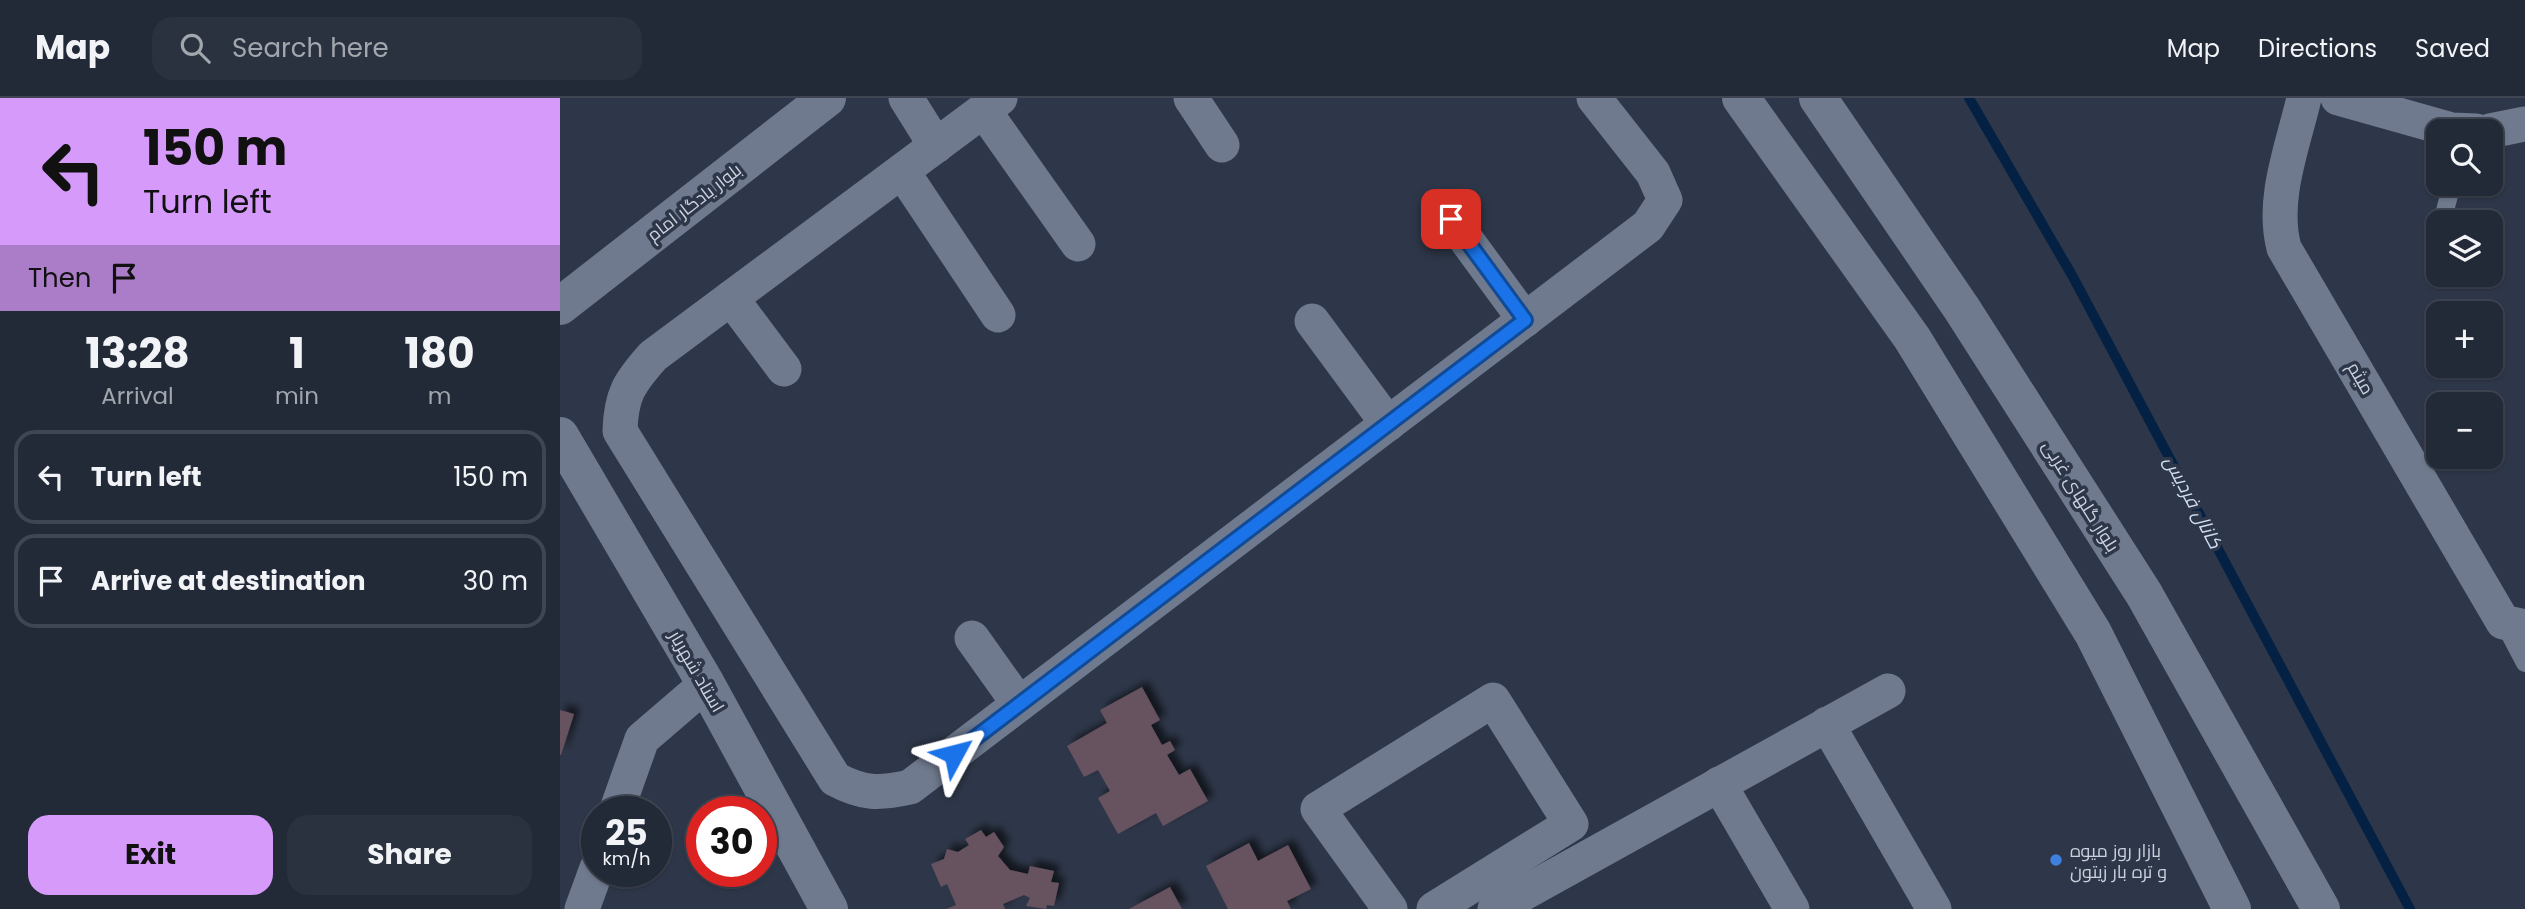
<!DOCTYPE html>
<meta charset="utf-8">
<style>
body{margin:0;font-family:Poppins,Cairo,sans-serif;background:#2a313f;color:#f1f3f6;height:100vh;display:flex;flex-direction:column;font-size:26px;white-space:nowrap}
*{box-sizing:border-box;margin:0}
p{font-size:23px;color:#a2a6ad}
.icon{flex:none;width:38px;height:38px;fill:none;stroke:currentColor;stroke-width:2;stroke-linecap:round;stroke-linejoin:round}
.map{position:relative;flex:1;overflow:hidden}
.panel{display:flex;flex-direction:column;background:#222937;width:560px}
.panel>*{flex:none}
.guide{background:#d69bfa;color:#111;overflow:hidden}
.fabs{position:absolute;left:1866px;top:21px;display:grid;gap:14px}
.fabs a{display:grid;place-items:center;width:77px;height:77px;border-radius:14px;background:#222937;box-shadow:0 2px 5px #0004,0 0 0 2px #3f4552;font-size:35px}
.speed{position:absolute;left:21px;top:698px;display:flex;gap:14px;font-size:35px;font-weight:700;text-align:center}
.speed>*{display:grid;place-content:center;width:91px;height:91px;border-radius:50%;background:#222937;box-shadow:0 2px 5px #0004,0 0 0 2px #3f4552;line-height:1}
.speed small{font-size:18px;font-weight:400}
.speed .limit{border:10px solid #d22;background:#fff;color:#111}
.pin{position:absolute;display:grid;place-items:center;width:60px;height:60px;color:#fff;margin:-30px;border-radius:14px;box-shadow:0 4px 10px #0006}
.me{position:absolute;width:77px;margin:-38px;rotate:52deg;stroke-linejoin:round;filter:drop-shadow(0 0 5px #0008)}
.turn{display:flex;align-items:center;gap:24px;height:147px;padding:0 28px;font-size:32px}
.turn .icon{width:91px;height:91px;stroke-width:2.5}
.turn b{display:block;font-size:49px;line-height:60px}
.then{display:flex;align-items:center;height:66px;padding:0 28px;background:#0003;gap:14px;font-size:26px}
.eta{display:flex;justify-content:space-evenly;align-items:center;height:119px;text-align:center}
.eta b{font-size:42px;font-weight:700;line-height:49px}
.cta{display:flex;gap:14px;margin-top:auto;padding:14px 28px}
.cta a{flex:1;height:80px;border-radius:21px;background:#d69bfa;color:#111;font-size:28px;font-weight:700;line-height:80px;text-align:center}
.cta a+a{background:#2a313f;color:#f1f3f6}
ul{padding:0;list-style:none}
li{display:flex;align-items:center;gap:21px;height:94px;margin:0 14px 10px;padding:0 14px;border:4px solid #3f4552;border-radius:21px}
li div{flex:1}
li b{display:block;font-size:26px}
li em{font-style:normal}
header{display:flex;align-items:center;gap:42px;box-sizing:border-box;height:98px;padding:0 35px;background:#222937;border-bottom:2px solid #3f4552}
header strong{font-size:33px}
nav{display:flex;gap:38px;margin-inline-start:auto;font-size:24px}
.search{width:490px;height:63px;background:#2a313f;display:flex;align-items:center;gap:18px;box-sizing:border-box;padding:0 24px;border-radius:21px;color:#a2a6ad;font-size:26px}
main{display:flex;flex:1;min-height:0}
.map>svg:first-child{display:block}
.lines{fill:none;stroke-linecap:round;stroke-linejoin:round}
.stream{stroke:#042144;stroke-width:10}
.building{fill:#66525e;filter:url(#shadow)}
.service{stroke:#6f7a8e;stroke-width:18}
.minor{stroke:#6f7a8e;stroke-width:35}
.tertiary{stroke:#6f7a8e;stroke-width:38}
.secondary{stroke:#6f7a8e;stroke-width:38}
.route-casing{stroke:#114b97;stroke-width:18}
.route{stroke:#1a73e8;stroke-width:12}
.shop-dot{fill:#3f7fe0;stroke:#2e3749;stroke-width:2.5}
.labels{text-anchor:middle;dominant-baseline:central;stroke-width:7;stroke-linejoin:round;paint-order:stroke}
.street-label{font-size:18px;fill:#ccd2dd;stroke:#2e3749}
.poi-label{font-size:18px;fill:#ccd2dd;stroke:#2e3749;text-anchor:start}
.water-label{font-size:19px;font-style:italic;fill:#d0dff2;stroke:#2e3749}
</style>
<header>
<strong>Map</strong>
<div class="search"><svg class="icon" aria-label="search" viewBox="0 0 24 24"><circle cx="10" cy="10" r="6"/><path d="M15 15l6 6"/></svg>Search here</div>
<nav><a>Map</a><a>Directions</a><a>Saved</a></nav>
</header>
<main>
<section class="panel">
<div class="guide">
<div class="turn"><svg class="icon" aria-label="left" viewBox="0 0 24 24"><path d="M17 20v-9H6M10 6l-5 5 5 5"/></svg><div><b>150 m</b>Turn left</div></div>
<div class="then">Then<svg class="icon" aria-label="arrive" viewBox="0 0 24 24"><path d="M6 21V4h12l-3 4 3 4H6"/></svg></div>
</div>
<div class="eta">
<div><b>13:28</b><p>Arrival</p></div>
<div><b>1</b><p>min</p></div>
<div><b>180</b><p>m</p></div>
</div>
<ul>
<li><svg class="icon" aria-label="left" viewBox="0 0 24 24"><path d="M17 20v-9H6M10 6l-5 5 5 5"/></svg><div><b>Turn left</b></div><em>150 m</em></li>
<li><svg class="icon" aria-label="arrive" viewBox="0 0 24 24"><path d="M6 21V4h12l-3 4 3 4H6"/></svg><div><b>Arrive at destination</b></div><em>30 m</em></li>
</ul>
<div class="cta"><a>Exit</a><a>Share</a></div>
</section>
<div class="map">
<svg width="1965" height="811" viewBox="0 0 1965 811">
<defs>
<filter id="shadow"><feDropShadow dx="6" dy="-6" stdDeviation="3.5" flood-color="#0009"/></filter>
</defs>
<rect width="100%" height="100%" fill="#2e3749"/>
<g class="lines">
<path class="stream" d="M1409 0 1513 179 1850 811"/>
</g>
<g class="building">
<path d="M582 589 600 622 591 627 602 647 610 643 615 652 607 657 619 677 630 671 648 703 603 728 596 715 558 736 538 700 550 693 538 672 524 679 507 648 547 625 540 612Z"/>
<path d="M0 612 14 616 1 657H0Z"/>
<path d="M421 732 426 739 434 734 444 749 438 758 450 772 468 776 470 768 494 773 491 784 499 785 494 808 487 807 486 811 466 808 470 800 464 797 443 806 445 811H386L396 807 387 786 381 789 371 766 384 761 387 751 398 754 409 747 405 741Z"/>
<path d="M689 745 698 763 728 747 751 791 727 803 731 811H668L646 768Z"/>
<path d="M610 789 622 811H569Z"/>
</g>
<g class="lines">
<g class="service">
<path d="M1882 124 1892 86"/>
<path d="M1944 525 1965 565"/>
</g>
<g class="minor">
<path d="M346 0 376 48"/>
<path d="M440 0 93 258C69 285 61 297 60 333L275 681C303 696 319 696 350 689L1088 128 1105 102 1093 75 1034 0"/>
<path d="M631 0 662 47"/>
<path d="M1744 0C1733 48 1711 101 1724 150L1943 524 1965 529"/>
<path d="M1778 0 1892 32 1916 33"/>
<path d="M424 13 518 146"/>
<path d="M1930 33 1965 26"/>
<path d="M342 73 438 217"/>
<path d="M891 121 965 222"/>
<path d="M171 200 224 271"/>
<path d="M752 223 828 326"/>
<path d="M412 540 459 606"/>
<path d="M1267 626 1374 811"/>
<path d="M1159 686 1232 811"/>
<path d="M56 714 82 641 146 586"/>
<path d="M22 811 37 770"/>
<path d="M830 811 758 711 933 602 1011 726 874 811"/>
<path d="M935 811 1328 593"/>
</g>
<g class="tertiary">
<path d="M0 208 267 0"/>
<path d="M0 338 146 586 269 811"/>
</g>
<g class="secondary">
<path d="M1181 0 1352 240 1533 535 1672 811"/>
<path d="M1258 0 1402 211 1584 496 1761 811"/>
</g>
</g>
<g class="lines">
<g class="route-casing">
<path id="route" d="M394 656 965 222 891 121"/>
</g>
<use href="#route" class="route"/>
</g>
<circle class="shop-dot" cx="1496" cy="762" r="7"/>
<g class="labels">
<g class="street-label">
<text transform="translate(134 104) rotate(-38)">بلوار یادگار امام</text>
<text transform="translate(1801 280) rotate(60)">میثم</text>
<text transform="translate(1521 398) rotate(58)">بلوار گلهای غربی</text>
<text transform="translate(137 573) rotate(60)">استاد شهریار</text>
</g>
<g class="poi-label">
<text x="1510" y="752">بازار روز میوه<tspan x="1510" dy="21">و تره بار زیتون</tspan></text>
</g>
<g class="water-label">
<text transform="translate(1633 404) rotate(62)">کانال فردیس</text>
</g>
</g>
</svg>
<div class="fabs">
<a><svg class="icon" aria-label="search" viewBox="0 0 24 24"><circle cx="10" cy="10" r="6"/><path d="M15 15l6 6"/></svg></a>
<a><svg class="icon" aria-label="layers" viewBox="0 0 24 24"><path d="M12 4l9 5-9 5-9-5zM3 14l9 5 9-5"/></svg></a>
<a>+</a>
<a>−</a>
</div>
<div class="speed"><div>25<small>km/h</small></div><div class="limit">30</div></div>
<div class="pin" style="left:891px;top:121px;background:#d93025"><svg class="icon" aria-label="arrive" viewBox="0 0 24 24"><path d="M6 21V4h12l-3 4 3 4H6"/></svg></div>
<svg class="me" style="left:394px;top:656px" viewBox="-20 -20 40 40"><path d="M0-17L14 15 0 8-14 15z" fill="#1a73e8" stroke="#fff" stroke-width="4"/></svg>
</div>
</main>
